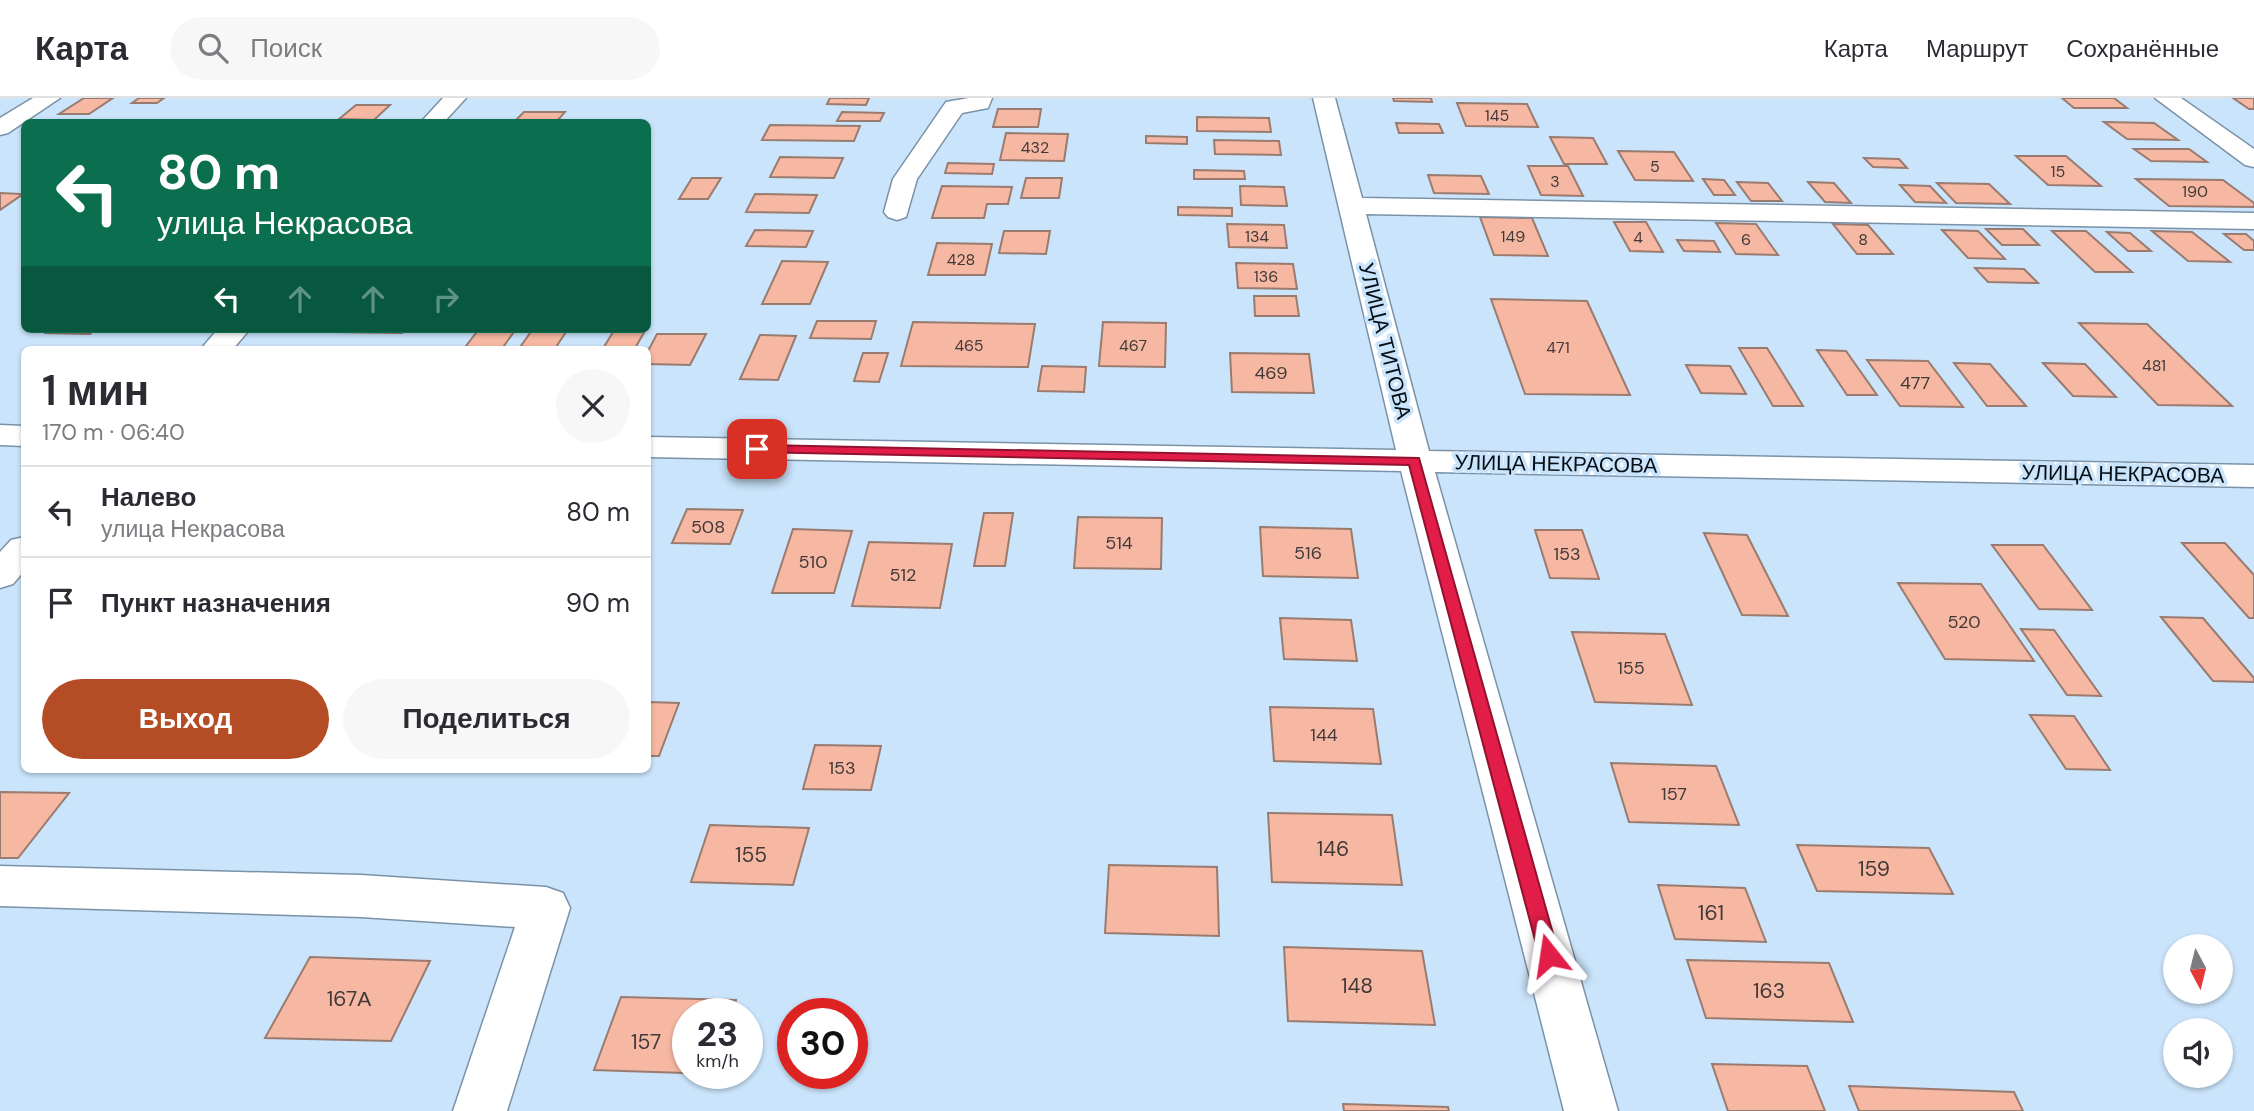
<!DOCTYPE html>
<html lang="ru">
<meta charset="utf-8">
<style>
body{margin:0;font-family:"DM Sans",sans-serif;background:#f7f7f7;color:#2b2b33;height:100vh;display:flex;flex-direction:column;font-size:26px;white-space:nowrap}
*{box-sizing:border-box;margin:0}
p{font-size:23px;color:#7c7c81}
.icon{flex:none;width:38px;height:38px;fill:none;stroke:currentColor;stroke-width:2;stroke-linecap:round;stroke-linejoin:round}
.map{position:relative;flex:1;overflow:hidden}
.drawer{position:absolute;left:21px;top:248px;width:630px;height:427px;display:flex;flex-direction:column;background:#fff;border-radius:10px;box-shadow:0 2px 5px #0004}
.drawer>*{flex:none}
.hud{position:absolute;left:21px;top:21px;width:630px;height:214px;border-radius:10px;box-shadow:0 2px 5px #0004;background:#0b6e4f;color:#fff;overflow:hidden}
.needle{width:46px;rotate:173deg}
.fabs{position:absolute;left:2163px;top:836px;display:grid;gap:14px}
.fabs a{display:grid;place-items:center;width:70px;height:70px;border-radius:50%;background:#fff;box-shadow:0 2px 5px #0004;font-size:35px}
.speed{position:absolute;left:672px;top:900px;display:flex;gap:14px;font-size:35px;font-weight:700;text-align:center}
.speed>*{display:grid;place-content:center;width:91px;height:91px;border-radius:50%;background:#fff;box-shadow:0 2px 5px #0004;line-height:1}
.speed small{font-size:18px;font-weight:400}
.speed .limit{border:10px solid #d22;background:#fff;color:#111}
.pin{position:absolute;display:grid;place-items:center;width:60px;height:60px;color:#fff;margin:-30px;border-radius:14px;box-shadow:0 4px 10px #0006}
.me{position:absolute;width:77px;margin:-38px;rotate:345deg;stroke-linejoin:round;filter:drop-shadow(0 0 5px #0008)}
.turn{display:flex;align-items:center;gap:24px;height:147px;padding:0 21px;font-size:32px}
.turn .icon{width:91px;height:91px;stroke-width:2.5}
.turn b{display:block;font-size:49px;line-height:60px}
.lanes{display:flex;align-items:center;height:66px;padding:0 21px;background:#0003;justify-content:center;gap:35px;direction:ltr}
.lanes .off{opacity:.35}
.round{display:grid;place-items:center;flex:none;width:74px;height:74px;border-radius:37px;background:#f7f7f7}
.headline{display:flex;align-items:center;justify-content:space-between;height:119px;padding:0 21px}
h1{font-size:42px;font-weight:600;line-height:52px}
.action{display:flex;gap:14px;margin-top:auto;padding:14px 21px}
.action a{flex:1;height:80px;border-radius:42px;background:#b44d25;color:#fff;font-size:28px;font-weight:600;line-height:80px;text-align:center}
.action a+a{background:#f7f7f7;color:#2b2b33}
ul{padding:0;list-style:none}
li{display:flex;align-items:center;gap:21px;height:91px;padding:0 21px;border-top:2px solid #e1e1e2}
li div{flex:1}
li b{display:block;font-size:26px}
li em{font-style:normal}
header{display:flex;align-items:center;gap:42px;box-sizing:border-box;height:98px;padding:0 35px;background:#fff;border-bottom:2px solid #e1e1e2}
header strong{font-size:33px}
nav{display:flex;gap:38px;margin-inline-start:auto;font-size:24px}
.search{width:490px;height:63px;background:#f7f7f7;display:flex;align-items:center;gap:18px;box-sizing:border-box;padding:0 24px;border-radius:38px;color:#7c7c81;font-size:26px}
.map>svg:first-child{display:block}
.building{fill:#f6b8a2;stroke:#9a7b70;stroke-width:2}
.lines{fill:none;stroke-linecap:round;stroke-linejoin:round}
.minor-casing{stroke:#7a92a8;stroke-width:3}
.minor{fill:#fff;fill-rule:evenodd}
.route{fill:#e11d48;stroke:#92132f;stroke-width:2}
.labels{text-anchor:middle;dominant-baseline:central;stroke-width:7;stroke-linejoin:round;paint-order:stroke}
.far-number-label{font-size:16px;fill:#423939}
.number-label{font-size:18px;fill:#423939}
.street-label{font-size:21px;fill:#060f16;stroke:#cae4fb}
.near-number-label{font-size:21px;fill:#423939}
</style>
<header>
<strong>Карта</strong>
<div class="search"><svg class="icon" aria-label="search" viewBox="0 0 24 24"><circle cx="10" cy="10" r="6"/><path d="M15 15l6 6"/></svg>Поиск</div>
<nav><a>Карта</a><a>Маршрут</a><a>Сохранённые</a></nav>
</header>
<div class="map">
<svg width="2254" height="1013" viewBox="0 0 2254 1013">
<rect width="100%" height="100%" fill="#cae4fb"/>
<g class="building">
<path d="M84 0H113L89 16H59Z"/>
<path d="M139 0H164L157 5H132Z"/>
<path d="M830 0H869L866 7 827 6Z"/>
<path d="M1393 0H1431L1432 4 1394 3Z"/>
<path d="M2062 0H2114L2127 10H2074Z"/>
<path d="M2233 0H2254V11H2249Z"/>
<path d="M1457 5 1527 6 1538 29 1466 28Z"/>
<path d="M356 7H390L374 22 339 21Z"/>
<path d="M998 11H1041L1038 29H993Z"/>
<path d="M524 14H565L557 23 516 22Z"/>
<path d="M842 14 884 15 880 23H837Z"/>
<path d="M1197 19 1269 20 1271 34 1197 33Z"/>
<path d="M2104 24 2154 25 2178 42 2127 41Z"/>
<path d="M1396 25 1439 26 1443 35H1399Z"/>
<path d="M770 27 860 28 854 43 762 42Z"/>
<path d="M1006 35 1068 36 1064 63 1000 62Z"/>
<path d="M1146 38 1187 39V46L1146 45Z"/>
<path d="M1550 39 1593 40 1607 66H1564Z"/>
<path d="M1214 42 1279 43 1281 57 1215 56Z"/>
<path d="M2134 51H2189L2207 64 2151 63Z"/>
<path d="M1618 53 1674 54 1693 83 1635 82Z"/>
<path d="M2016 58H2066L2101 88 2048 87Z"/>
<path d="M780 59 843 60 834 80 770 79Z"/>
<path d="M1864 60 1899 61 1907 70 1873 69Z"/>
<path d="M948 65 994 66 992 76 945 75Z"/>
<path d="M1528 68H1568L1583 98 1541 97Z"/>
<path d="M1194 72 1244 73 1245 81H1194Z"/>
<path d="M1428 77 1481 78 1489 96 1434 95Z"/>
<path d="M692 80H721L708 101H679Z"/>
<path d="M1026 80H1062L1059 100H1021Z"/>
<path d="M1703 81 1724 82 1735 97H1714Z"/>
<path d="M2136 81 2223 82 2254 105V109L2169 108Z"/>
<path d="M1737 84 1768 85 1782 103H1751Z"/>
<path d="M1808 84 1834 85 1851 105 1825 104Z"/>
<path d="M1937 85 1989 86 2010 106 1956 105Z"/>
<path d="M1900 87 1930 88 1946 105 1915 104Z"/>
<path d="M942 88 1012 89 1008 106H987L984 120H932Z"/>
<path d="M1240 88 1284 89 1287 108 1241 107Z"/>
<path d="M0 95 23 96 0 112Z"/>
<path d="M755 96 817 97 809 115 746 114Z"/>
<path d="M1178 109 1232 110V118L1178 117Z"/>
<path d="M1480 119 1532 120 1548 158 1494 157Z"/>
<path d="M1614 124H1646L1663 154 1630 153Z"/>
<path d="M1716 125 1756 126 1778 157 1736 156Z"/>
<path d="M1227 126 1284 127 1287 150 1229 149Z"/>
<path d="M1833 126 1868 127 1893 156H1857Z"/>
<path d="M1986 131H2023L2039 147H2002Z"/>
<path d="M755 132 813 133 806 149 746 148Z"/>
<path d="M1942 132 1978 133 2005 161 1968 160Z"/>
<path d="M1004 133H1050L1046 156 999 155Z"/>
<path d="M2052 133H2086L2132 174H2095Z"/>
<path d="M2152 133 2192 134 2230 164 2188 163Z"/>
<path d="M2107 134 2130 135 2151 153H2128Z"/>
<path d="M2224 136H2246L2254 143V152H2244Z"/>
<path d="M1677 142 1714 143 1720 154 1684 153Z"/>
<path d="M937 145 992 146 985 177H928Z"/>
<path d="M782 163 828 164 810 206H762Z"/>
<path d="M1236 165 1293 166 1297 191 1238 190Z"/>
<path d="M1975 170 2024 171 2038 185 1988 184Z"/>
<path d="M1254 198H1296L1299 218H1255Z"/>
<path d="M1491 201 1587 203 1630 297 1525 296Z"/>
<path d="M817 223H876L871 241 810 240Z"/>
<path d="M913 224 1035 226 1028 269 901 268Z"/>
<path d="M1103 224 1166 225 1165 269 1099 268Z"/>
<path d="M2079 225 2147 226 2232 308 2158 307Z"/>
<path d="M50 231H95L90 236 46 235Z"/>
<path d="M335 231H406L402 235 332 234Z"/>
<path d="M479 231H516L501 252H463Z"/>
<path d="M533 231H568L554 252H518Z"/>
<path d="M615 231H646L634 252H602Z"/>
<path d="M657 236H706L690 267 648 266V253Z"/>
<path d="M760 237 796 238 778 282 740 281Z"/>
<path d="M1739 250H1767L1803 308H1773Z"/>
<path d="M1817 252 1846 253 1877 297H1847Z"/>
<path d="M863 255H888L879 284 854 283Z"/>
<path d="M1230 255 1309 256 1314 295 1232 294Z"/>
<path d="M1867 262 1928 263 1963 309 1900 308Z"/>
<path d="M1954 265 1990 266 2026 308H1987Z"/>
<path d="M2043 265 2085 266 2116 299 2073 298Z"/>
<path d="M1686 267 1730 268 1746 296 1701 295Z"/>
<path d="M1042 268 1086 269 1084 294 1038 293Z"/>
<path d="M687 411 743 412 730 446 672 445Z"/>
<path d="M984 415H1013L1005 468H974Z"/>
<path d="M1078 419 1162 420 1161 471 1074 470Z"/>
<path d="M1260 429 1351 431 1358 480 1263 478Z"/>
<path d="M793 431 852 433 834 495H772Z"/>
<path d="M1535 432H1582L1599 481 1550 480Z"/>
<path d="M1704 435 1747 437 1788 518 1742 517Z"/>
<path d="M869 444 952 446 940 510 852 508Z"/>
<path d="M2182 445H2225L2254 477V520H2249Z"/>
<path d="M1992 447H2043L2092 512 2039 511Z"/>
<path d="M1898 485 1981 486 2034 563 1945 561Z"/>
<path d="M2161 519 2203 520 2254 580V584L2213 583Z"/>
<path d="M1280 520 1351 522 1357 563 1284 561Z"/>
<path d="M2021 531 2054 532 2101 598 2067 597Z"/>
<path d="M1572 534 1665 536 1692 607 1595 604Z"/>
<path d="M648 604 679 605 659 658H648Z"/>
<path d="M1270 609 1373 611 1381 666 1274 663Z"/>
<path d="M2030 617 2074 618 2110 672 2066 671Z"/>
<path d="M815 647 881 648 871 692 803 691Z"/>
<path d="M1611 665 1716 668 1739 727 1629 724Z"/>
<path d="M0 694 69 695 18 760H0Z"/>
<path d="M1268 715 1392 717 1402 787 1272 784Z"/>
<path d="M710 727 809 730 793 787 691 784Z"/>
<path d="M1797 747 1929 750 1953 796 1817 793Z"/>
<path d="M1109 767 1217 769 1219 838 1105 835Z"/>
<path d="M1658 787 1745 790 1766 844 1675 841Z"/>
<path d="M1284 849 1422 853 1435 927 1288 923Z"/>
<path d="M310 859 430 863 391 943 265 940Z"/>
<path d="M1687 862 1829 865 1853 924 1706 920Z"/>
<path d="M621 899 736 902 733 915H688V975L715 976 594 972Z"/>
<path d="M1712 966 1807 968 1825 1013H1728Z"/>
<path d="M1849 988 2014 994 2023 1013H1859Z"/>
<path d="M1343 1006 1448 1009 1449 1013H1344Z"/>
</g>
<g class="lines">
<g class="minor-casing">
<g id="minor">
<path d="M33 0H60L8 35 0 37V20Z"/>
<path d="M443 0H466L444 24H421Z"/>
<path d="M969 0H992L988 10 962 15 917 81 906 119 897 122 888 119 884 114 893 81 946 4Z"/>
<path d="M1313 0H1335L1362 100 2254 115V131L1366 116 1429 353 2254 367V389L1435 374 1618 1013H1564L1401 373 648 359V339L1396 352Z"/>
<path d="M2155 0H2181L2254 51V69L2245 67Z"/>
<path d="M218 231H250L232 252H200Z"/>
<path d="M0 327 24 328V348L0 347Z"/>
<path d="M24 439V473L13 486 0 490V454L11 442Z"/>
<path d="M0 768 361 777 546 789 563 795 570 810 507 1013H453L515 829 361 819 0 808Z"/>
</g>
</g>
<use href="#minor" class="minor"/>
</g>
<path class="route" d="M757 347 1419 360 1559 857 1556 864 1549 866 1542 864 1539 857 1409 367 752 354V348Z"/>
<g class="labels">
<g class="far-number-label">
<text x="1497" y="17">145</text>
<text x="1035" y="49">432</text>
<text x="1655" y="68">5</text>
<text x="2058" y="73">15</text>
<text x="1555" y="83">3</text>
<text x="2195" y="93">190</text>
<text x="1257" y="138">134</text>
<text x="1513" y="138">149</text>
<text x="1638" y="139">4</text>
<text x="1746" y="141">6</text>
<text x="1863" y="141">8</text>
<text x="961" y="161">428</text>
<text x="1266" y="178">136</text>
<text x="969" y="247">465</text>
<text x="1133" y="247">467</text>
<text x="1558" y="249">471</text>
<text x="2154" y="267">481</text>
</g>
<g class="number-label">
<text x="1271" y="275">469</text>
<text x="1915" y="285">477</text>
<text x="708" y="429">508</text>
<text x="1119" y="445">514</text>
<text x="1308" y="455">516</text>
<text x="1567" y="456">153</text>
<text x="813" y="464">510</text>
<text x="903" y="477">512</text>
<text x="1964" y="524">520</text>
<text x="1631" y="570">155</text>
<text x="1324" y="637">144</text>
<text x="842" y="670">153</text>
<text x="1674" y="696">157</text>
</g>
<g class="street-label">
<text transform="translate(1385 243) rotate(76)">УЛИЦА ТИТОВА</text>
<text transform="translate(1556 366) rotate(1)">УЛИЦА НЕКРАСОВА</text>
<text transform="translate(2123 376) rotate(1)">УЛИЦА НЕКРАСОВА</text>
</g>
<g class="near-number-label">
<text x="1333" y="751">146</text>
<text x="751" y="757">155</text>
<text x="1874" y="771">159</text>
<text x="1711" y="815">161</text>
<text x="1357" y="888">148</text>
<text x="1769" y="893">163</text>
<text x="349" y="901">167А</text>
<text x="646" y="944">157</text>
</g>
</g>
</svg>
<div class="fabs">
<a><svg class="needle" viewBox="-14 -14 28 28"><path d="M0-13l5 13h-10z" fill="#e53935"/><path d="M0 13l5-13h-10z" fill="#7c7c81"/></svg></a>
<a><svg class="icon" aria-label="sound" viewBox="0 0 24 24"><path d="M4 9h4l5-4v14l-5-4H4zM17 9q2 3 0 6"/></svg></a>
</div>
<div class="speed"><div>23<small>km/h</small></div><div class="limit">30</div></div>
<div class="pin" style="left:757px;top:351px;background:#d93025"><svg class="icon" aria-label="arrive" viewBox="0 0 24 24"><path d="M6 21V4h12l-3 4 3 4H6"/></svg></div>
<svg class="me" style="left:1549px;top:857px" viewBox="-20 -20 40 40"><path d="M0-17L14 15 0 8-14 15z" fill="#e11d48" stroke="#fff" stroke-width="4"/></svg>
<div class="hud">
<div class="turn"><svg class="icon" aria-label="left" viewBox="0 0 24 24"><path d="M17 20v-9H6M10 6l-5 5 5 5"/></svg><div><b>80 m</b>улица Некрасова</div></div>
<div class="lanes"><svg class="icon" aria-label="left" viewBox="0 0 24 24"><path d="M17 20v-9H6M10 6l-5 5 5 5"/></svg><svg class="icon off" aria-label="ahead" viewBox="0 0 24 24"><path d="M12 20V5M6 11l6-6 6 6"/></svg><svg class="icon off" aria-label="ahead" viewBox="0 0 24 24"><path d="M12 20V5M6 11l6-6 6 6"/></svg><svg class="icon off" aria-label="right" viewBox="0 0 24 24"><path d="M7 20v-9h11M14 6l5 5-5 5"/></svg></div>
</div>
<section class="drawer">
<div class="headline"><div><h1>1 мин</h1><p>170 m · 06:40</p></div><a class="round"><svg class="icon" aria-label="close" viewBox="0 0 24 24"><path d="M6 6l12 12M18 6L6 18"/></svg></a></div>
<ul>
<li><svg class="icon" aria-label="left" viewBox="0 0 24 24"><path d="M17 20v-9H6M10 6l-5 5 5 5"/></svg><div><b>Налево</b><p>улица Некрасова</p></div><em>80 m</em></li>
<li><svg class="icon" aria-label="arrive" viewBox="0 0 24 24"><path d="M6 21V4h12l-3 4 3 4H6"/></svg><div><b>Пункт назначения</b></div><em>90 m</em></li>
</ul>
<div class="action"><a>Выход</a><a>Поделиться</a></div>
</section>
</div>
